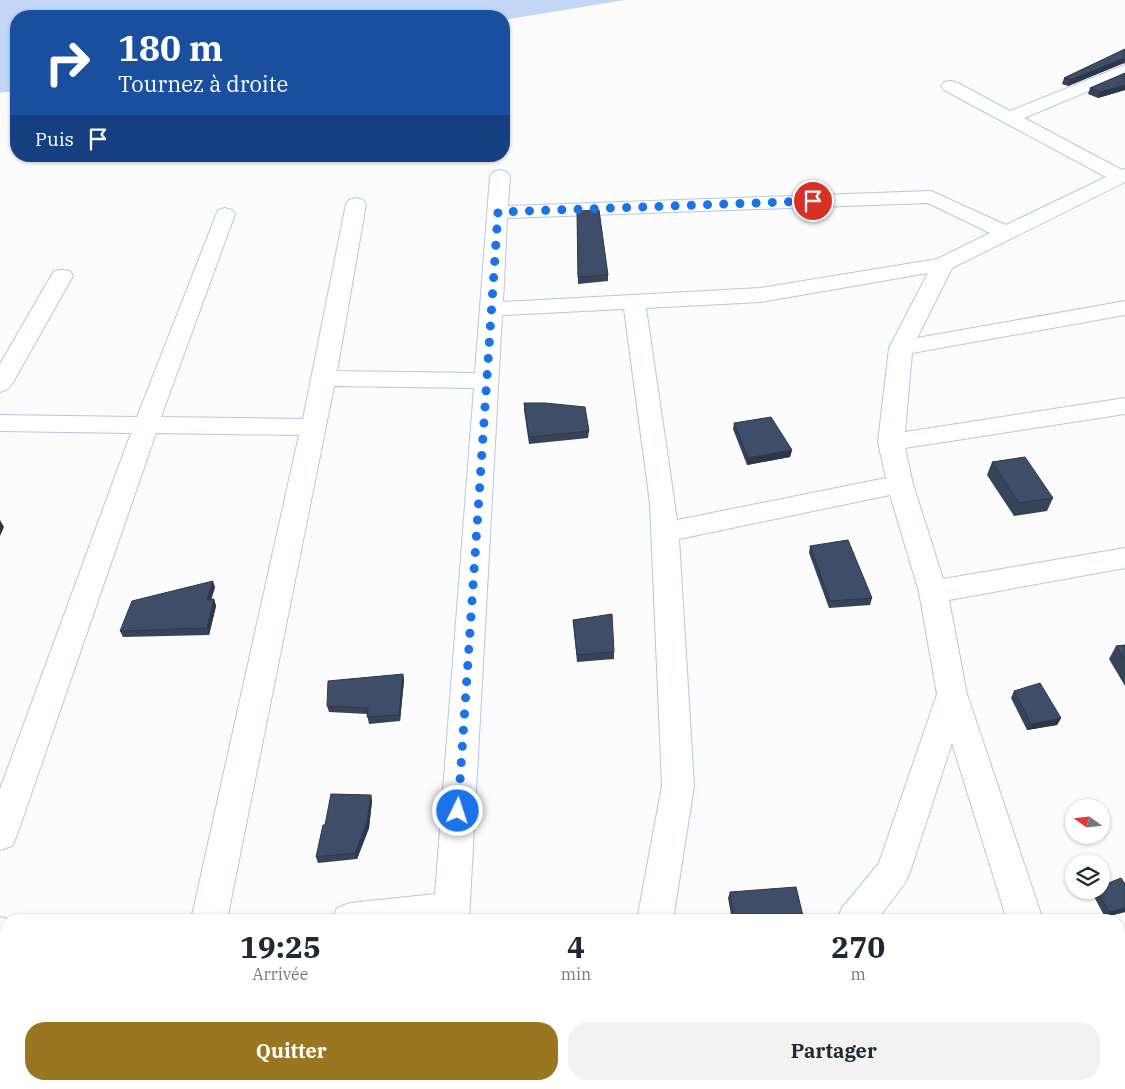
<!DOCTYPE html>
<html lang="fr">
<meta charset="utf-8">
<style>
body{margin:0;font-family:"IBM Plex Serif",serif;background:#f2f2f3;color:#1f2937;height:100vh;display:flex;flex-direction:column;font-size:19px;white-space:nowrap}
*{box-sizing:border-box;margin:0}
p{font-size:16px;color:#747a83}
.icon{flex:none;width:28px;height:28px;fill:none;stroke:currentColor;stroke-width:2;stroke-linecap:round;stroke-linejoin:round}
.map{position:relative;flex:1;overflow:hidden}
.side{position:absolute;left:0px;top:914px;width:1125px;height:176px;display:flex;flex-direction:column;background:#fff;border-radius:20px 20px 0 0;box-shadow:0 1px 4px #0004}
.side>*{flex:none}
.banner{position:absolute;left:10px;top:10px;width:500px;height:152px;border-radius:20px;box-shadow:0 1px 4px #0004;background:#1a4fa0;color:#fff;overflow:hidden}
.needle{width:32px;rotate:285deg}
.fabs{position:absolute;left:1065px;top:799px;display:grid;gap:10px}
.fabs a{display:grid;place-items:center;width:45px;height:45px;border-radius:50%;background:#fff;box-shadow:0 1px 4px #0004;font-size:25px}
.pin{position:absolute;display:grid;place-items:center;width:42px;height:42px;color:#fff;margin:-21px;border:2px solid #fff;border-radius:50%;box-shadow:0 1px 5px #0007}
.me{position:absolute;width:55px;margin:-28px;rotate:4deg;stroke-linejoin:round;filter:drop-shadow(0 0 4px #0008)}
.turn{display:flex;align-items:center;gap:18px;height:105px;padding:0 25px;font-size:22px}
.turn .icon{width:65px;height:65px;stroke-width:2.5}
.turn b{display:block;font-size:35px;line-height:42px}
.then{display:flex;align-items:center;height:48px;padding:0 25px;background:#0003;gap:10px;font-size:19px}
.eta{display:flex;justify-content:space-evenly;align-items:center;height:85px;text-align:center}
.eta b{font-size:30px;font-weight:700;line-height:35px}
.button{display:flex;gap:10px;margin-top:auto;padding:10px 25px}
.button a{flex:1;height:58px;border-radius:20px;background:#9b7621;color:#fff;font-size:20px;font-weight:700;line-height:58px;text-align:center}
.button a+a{background:#f2f2f3;color:#1f2937}
.map>svg:first-child{display:block}
.green{fill:#c3d8f9}
.lines{fill:none;stroke-linecap:round;stroke-linejoin:round}
.minor-casing{stroke:#b5c7e5;stroke-width:2}
.minor{fill:#fff;fill-rule:evenodd}
.wall{fill:#364359}
.shaded-wall{fill:#2c3749}
.building{fill:#3f4e68;stroke:#2c3749}
.route{stroke:#1a73e8;stroke-width:9;stroke-dasharray:0 16.2}
</style>
<div class="map">
<svg width="1125" height="1089" viewBox="0 0 1125 1089">
<rect width="100%" height="100%" fill="#fcfcfc"/>
<path class="green" d="M0 0H625L504 20V16H16V91L0 93Z"/>
<g class="lines">
<g class="minor-casing">
<g id="minor">
<path d="M1125 65V76L1024 118 1122 170 1125 169V182L952 268 917 338 1125 301V315L912 353 905 432 1125 398V414L905 448 913 484 943 579 1125 548V568L949 600 967 694 1043 920H1007L952 743 910 872 905 883 877 920H837L842 908 879 863 937 694 919 592 890 495 679 539 694 786 673 920H637L662 786 650 503 624 309 502 315 469 920H332L337 908 350 903 435 894 474 388 334 386 227 920H191L299 435 156 433 17 835 12 846 0 850V789L131 433 0 431V415L137 417 218 210 225 208 232 210 235 214 161 417 303 419 346 204 349 200 356 198 363 200 366 204 337 371 475 373 490 176 493 172 500 170 507 172 510 176 508 206 931 191 1006 225 1106 177 944 90 941 86 944 82 950 81 956 82 1010 111ZM928 203 990 233 937 259 760 288 503 302 507 218ZM928 273 889 348 878 442 886 478 677 520 646 308 760 302Z"/>
<path d="M62 270 70 271 73 276 12 384 8 389 0 392V364L51 276 54 271Z"/>
<path d="M0 917 12 920H6V953H0Z"/>
<path d="M6 962V1000L0 1003V965Z"/>
<path d="M420 1084H460L459 1089H419Z"/>
<path d="M606 1084H646L645 1089H605Z"/>
<path d="M704 1084H746L744 1089H702Z"/>
<path d="M1058 1084H1098L1100 1089H1060Z"/>
</g>
</g>
<use href="#minor" class="minor"/>
</g>
<g class="wall">
<path d="M1125 49V64L1124 63 1068 86 1062 84 1064 78Z"/>
<path d="M1125 73V90L1098 98 1088 94 1090 88Z"/>
<path d="M577 211 608 275V281L578 284Z"/>
<path d="M524 403 589 431 588 438 529 444 524 410Z"/>
<path d="M734 423 792 450 790 457 747 465 733 429Z"/>
<path d="M992 462 1053 498 1047 511 1014 516 987 475Z"/>
<path d="M810 546 872 598 870 605 829 608 809 553Z"/>
<path d="M215 587 211 600 214 599 216 606 209 635 123 637 120 631Z"/>
<path d="M573 620 614 652V659L577 662Z"/>
<path d="M1125 645V686L1109 659 1116 646Z"/>
<path d="M403 674 404 680 400 721 369 724 367 714 329 712 327 706Z"/>
<path d="M1014 691 1061 718 1057 725 1027 730 1011 698Z"/>
<path d="M371 795 372 801 369 828 357 859 318 863 316 857Z"/>
<path d="M1094 890H1101L1125 912 1105 917 1092 893Z"/>
<path d="M730 892 804 920H732L728 898Z"/>
<path d="M922 1084H966L967 1089H894L896 1085 923 1087Z"/>
</g>
<g class="shaded-wall">
<path d="M1125 58 1124 63 1068 86 1070 80Z"/>
<path d="M1125 85V90L1098 98 1101 92Z"/>
<path d="M792 450 790 457 747 465 748 458Z"/>
<path d="M0 520 4 527 0 536Z"/>
<path d="M213 581 215 587 209 607 207 600Z"/>
<path d="M214 599 216 606 209 635 207 628Z"/>
<path d="M403 674 404 680 400 721 399 715Z"/>
<path d="M1061 718 1057 725 1027 730 1031 724Z"/>
<path d="M371 795 372 801 369 828 357 859 355 853Z"/>
<path d="M1125 908V912L1105 917 1109 912Z"/>
<path d="M297 1084H305L304 1089H297Z"/>
</g>
<g class="building">
<path d="M1125 49V58L1070 80 1064 78Z"/>
<path d="M1125 73V85L1101 92 1090 88Z"/>
<path d="M599 210 608 275 578 277 577 211Z"/>
<path d="M524 403H545L585 407 589 431 529 437Z"/>
<path d="M771 417 792 450 748 458 734 423Z"/>
<path d="M1025 457 1053 498 1019 503 992 462Z"/>
<path d="M848 540 872 598 830 601 810 546Z"/>
<path d="M213 581 207 600 214 599 207 628 120 631 132 601Z"/>
<path d="M612 614 614 652 577 655 573 620Z"/>
<path d="M1125 645V660L1116 646Z"/>
<path d="M403 674 399 715 367 717 368 708 327 706 328 681Z"/>
<path d="M1040 683 1061 718 1031 724 1014 691Z"/>
<path d="M331 794 371 795 367 822 355 853 316 857 323 825H325Z"/>
<path d="M1121 878 1125 884V908L1109 912 1097 890H1101V886Z"/>
<path d="M796 887 804 920H734L730 892Z"/>
<path d="M180 1084H297V1089H179Z"/>
<path d="M929 1084H966L967 1089H897L896 1085 930 1087Z"/>
</g>
<g class="lines">
<path class="route" d="M458 811 498 212 813 201"/>
</g>
</svg>
<div class="fabs">
<a><svg class="needle" viewBox="-14 -14 28 28"><path d="M0-13l5 13h-10z" fill="#e53935"/><path d="M0 13l5-13h-10z" fill="#747a83"/></svg></a>
<a><svg class="icon" aria-label="layers" viewBox="0 0 24 24"><path d="M12 4l9 5-9 5-9-5zM3 14l9 5 9-5"/></svg></a>
</div>
<div class="pin" style="left:813px;top:201px;background:#d93025"><svg class="icon" aria-label="arrive" viewBox="0 0 24 24"><path d="M6 21V4h12l-3 4 3 4H6"/></svg></div>
<svg class="me" style="left:458px;top:811px" viewBox="-20 -20 40 40"><circle r="17" fill="#1a73e8" stroke="#fff" stroke-width="3"/><path d="M0-11L8 9 0 5-8 9z" fill="#fff"/></svg>
<div class="banner">
<div class="turn"><svg class="icon" aria-label="right" viewBox="0 0 24 24"><path d="M7 20v-9h11M14 6l5 5-5 5"/></svg><div><b>180 m</b>Tournez à droite</div></div>
<div class="then">Puis<svg class="icon" aria-label="arrive" viewBox="0 0 24 24"><path d="M6 21V4h12l-3 4 3 4H6"/></svg></div>
</div>
<section class="side">
<div class="eta">
<div><b>19:25</b><p>Arrivée</p></div>
<div><b>4</b><p>min</p></div>
<div><b>270</b><p>m</p></div>
</div>
<div class="button"><a>Quitter</a><a>Partager</a></div>
</section>
</div>
